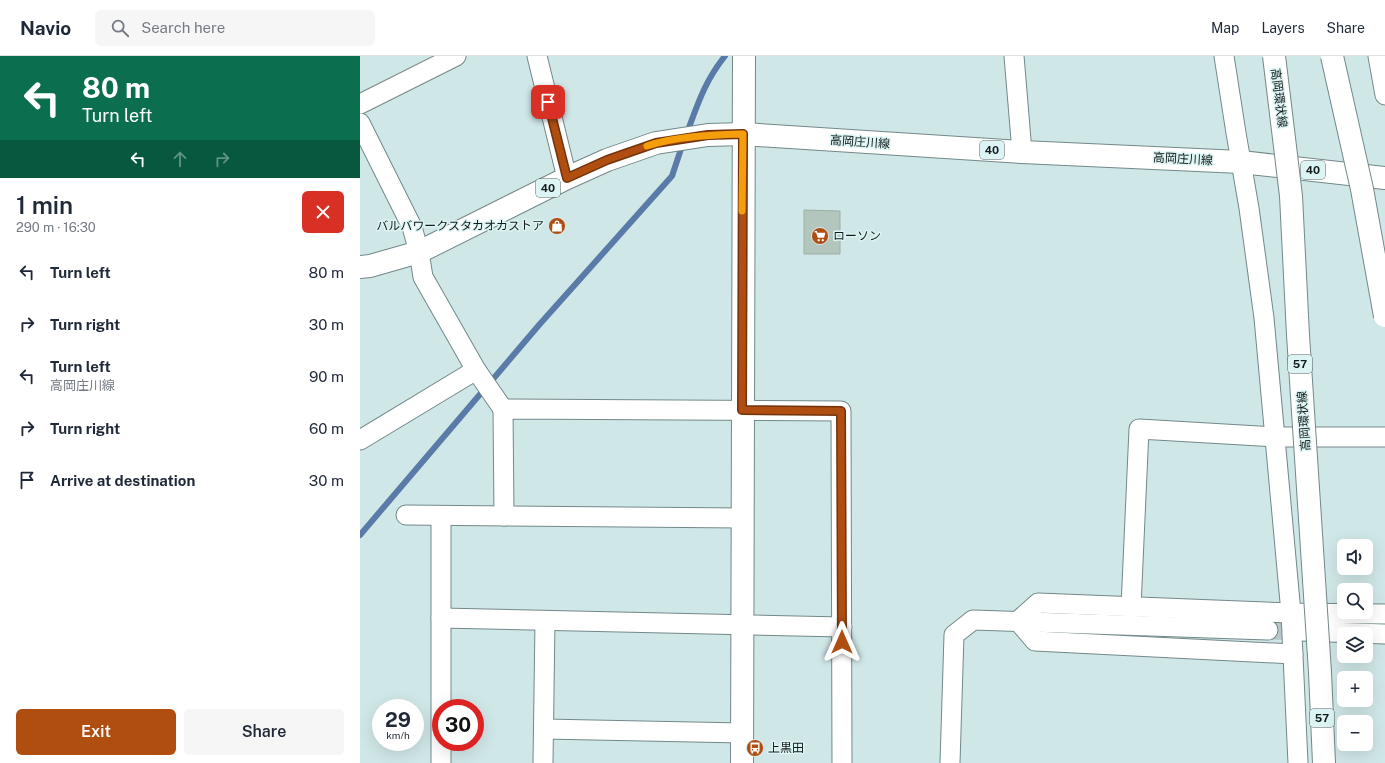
<!DOCTYPE html>
<meta charset="utf-8">
<style>
body{margin:0;font-family:"Public Sans","Noto Sans JP",sans-serif;background:#f6f6f7;color:#1f2937;height:100vh;display:flex;flex-direction:column;font-size:15px;white-space:nowrap}
*{box-sizing:border-box;margin:0}
p{font-size:13px;color:#747a83}
.icon{flex:none;width:22px;height:22px;fill:none;stroke:currentColor;stroke-width:2;stroke-linecap:round;stroke-linejoin:round}
.map{position:relative;flex:1;overflow:hidden}
.side{display:flex;flex-direction:column;background:#fff;width:360px}
.side>*{flex:none}
.banner{background:#0b6e4f;color:#fff;overflow:hidden}
.tools{position:absolute;left:977px;top:483px;display:grid;gap:8px}
.tools a{display:grid;place-items:center;width:36px;height:36px;border-radius:6px;background:#fff;box-shadow:0 4px 16px #0002;font-size:20px}
.speed{position:absolute;left:12px;top:643px;display:flex;gap:8px;font-size:20px;font-weight:700;text-align:center}
.speed>*{display:grid;place-content:center;width:52px;height:52px;border-radius:50%;background:#fff;box-shadow:0 4px 16px #0002;line-height:1}
.speed small{font-size:10px;font-weight:400}
.speed .limit{border:6px solid #d22;background:#fff;color:#111}
.pin{position:absolute;display:grid;place-items:center;width:34px;height:34px;color:#fff;margin:-17px;border-radius:8px;box-shadow:0 2px 6px #0006}
.me{position:absolute;width:44px;margin:-22px;rotate:0deg;stroke-linejoin:round;filter:drop-shadow(0 0 3px #0008)}
.turn{display:flex;align-items:center;gap:14px;height:84px;padding:0 16px;font-size:18px}
.turn .icon{width:52px;height:52px;stroke-width:2.5}
.turn b{display:block;font-size:28px;line-height:34px}
.lanes{display:flex;align-items:center;height:38px;padding:0 16px;background:#0003;justify-content:center;gap:20px;direction:ltr}
.lanes .off{opacity:.35}
.round{display:grid;place-items:center;flex:none;width:42px;height:42px;border-radius:6px;background:#f6f6f7}
.head{display:flex;align-items:center;justify-content:space-between;height:68px;padding:0 16px}
h1{font-size:24px;font-weight:600;line-height:30px}
.action{display:flex;gap:8px;margin-top:auto;padding:8px 16px}
.action a{flex:1;height:46px;border-radius:6px;background:#b04e12;color:#fff;font-size:16px;font-weight:600;line-height:46px;text-align:center}
.action a+a{background:#f6f6f7;color:#1f2937}
ul{padding:0;list-style:none}
li{display:flex;align-items:center;gap:12px;height:52px;padding:0 16px}
li div{flex:1}
li b{display:block;font-size:15px}
li em{font-style:normal}
header{display:flex;align-items:center;gap:24px;box-sizing:border-box;height:56px;padding:0 20px;background:#fff;border-bottom:1px solid #e0e1e3}
header strong{font-size:19px}
nav{display:flex;gap:22px;margin-inline-start:auto;font-size:14px}
.search{width:280px;height:36px;background:#f6f6f7;display:flex;align-items:center;gap:10px;box-sizing:border-box;padding:0 14px;border-radius:6px;color:#747a83;font-size:15px}
main{display:flex;flex:1;min-height:0}
.map>svg:first-child{display:block}
.lines{fill:none;stroke-linecap:round;stroke-linejoin:round}
.stream{stroke:#5a7aa7;stroke-width:6}
.building{fill:#b3c6be;stroke:#9cafa7}
.street-tunnel{stroke:#b4c8c9;stroke-width:19;stroke-dasharray:19 10;stroke-linecap:butt}
.street-casing{stroke:#738889;stroke-width:21}
.secondary-casing{stroke:#738889;stroke-width:24}
.primary-casing{stroke:#738889;stroke-width:24}
.street{stroke:#fff;stroke-width:19}
.secondary{stroke:#fff;stroke-width:22}
.primary{stroke:#fff;stroke-width:22}
.primary-bridge-casing{stroke:#738889;stroke-width:24;stroke-linecap:butt}
.primary-bridge{stroke:#fff;stroke-width:22}
.route-casing{stroke:#72330c;stroke-width:10}
.route{stroke:#b04e12;stroke-width:7}
.slow{stroke:#f59e0b;stroke-width:7}
.labels{text-anchor:middle;dominant-baseline:central;stroke-width:3;stroke-linejoin:round;paint-order:stroke}
.shield{fill:#ddf4f5;stroke:#4f5b5c;stroke-width:1}
.shield-label{font-size:11px;font-weight:bold;fill:#121a1a}
.street-label{font-size:12px;fill:#121a1a;stroke:#ddf4f5}
.poi-label{font-size:12px;fill:#121a1a;stroke:#ddf4f5;text-anchor:start}
</style>
<header>
<strong>Navio</strong>
<div class="search"><svg class="icon" aria-label="search" viewBox="0 0 24 24"><circle cx="10" cy="10" r="6"/><path d="M15 15l6 6"/></svg>Search here</div>
<nav><a>Map</a><a>Layers</a><a>Share</a></nav>
</header>
<main>
<section class="side">
<div class="banner">
<div class="turn"><svg class="icon" aria-label="left" viewBox="0 0 24 24"><path d="M17 20v-9H6M10 6l-5 5 5 5"/></svg><div><b>80 m</b>Turn left</div></div>
<div class="lanes"><svg class="icon" aria-label="left" viewBox="0 0 24 24"><path d="M17 20v-9H6M10 6l-5 5 5 5"/></svg><svg class="icon off" aria-label="ahead" viewBox="0 0 24 24"><path d="M12 20V5M6 11l6-6 6 6"/></svg><svg class="icon off" aria-label="right" viewBox="0 0 24 24"><path d="M7 20v-9h11M14 6l5 5-5 5"/></svg></div>
</div>
<div class="head"><div><h1>1 min</h1><p>290 m · 16:30</p></div><a class="round" style="background:#d93025;color:#fff"><svg class="icon" aria-label="close" viewBox="0 0 24 24"><path d="M6 6l12 12M18 6L6 18"/></svg></a></div>
<ul>
<li><svg class="icon" aria-label="left" viewBox="0 0 24 24"><path d="M17 20v-9H6M10 6l-5 5 5 5"/></svg><div><b>Turn left</b></div><em>80 m</em></li>
<li><svg class="icon" aria-label="right" viewBox="0 0 24 24"><path d="M7 20v-9h11M14 6l5 5-5 5"/></svg><div><b>Turn right</b></div><em>30 m</em></li>
<li><svg class="icon" aria-label="left" viewBox="0 0 24 24"><path d="M17 20v-9H6M10 6l-5 5 5 5"/></svg><div><b>Turn left</b><p>高岡庄川線</p></div><em>90 m</em></li>
<li><svg class="icon" aria-label="right" viewBox="0 0 24 24"><path d="M7 20v-9h11M14 6l5 5-5 5"/></svg><div><b>Turn right</b></div><em>60 m</em></li>
<li><svg class="icon" aria-label="arrive" viewBox="0 0 24 24"><path d="M6 21V4h12l-3 4 3 4H6"/></svg><div><b>Arrive at destination</b></div><em>30 m</em></li>
</ul>
<div class="action"><a>Exit</a><a>Share</a></div>
</section>
<div class="map">
<svg width="1025" height="707" viewBox="0 0 1025 707">
<rect width="100%" height="100%" fill="#d0e7e8"/>
<g class="lines">
<g class="stream">
<path d="M327 77C338 47 345 25 365 0"/>
<path d="M0 479 179 269 312 120 323 87"/>
</g>
</g>
<path class="building" d="M444 154 480 155V198H444Z"/>
<g class="lines">
<path class="street-tunnel" d="M908 574 941 575"/>
<g class="street-casing">
<g id="street">
<path d="M177 0 207 122"/>
<path d="M654 0 662 96"/>
<path d="M864 0 876 77 889 152 904 262 931 557 938 707"/>
<path d="M1018 0 1025 39"/>
<path d="M0 48 96 0"/>
<path d="M0 67 52 171 59 196 63 221 116 314 143 353"/>
<path d="M0 384 116 314"/>
<path d="M46 459 382 462"/>
<path d="M81 460V707"/>
<path d="M144 460 143 353 481 355 482 707"/>
<path d="M771 551 779 373 915 381H1025"/>
<path d="M81 562 482 571"/>
<path d="M941 575 1025 578"/>
<path d="M933 598 675 585 658 565 678 547 931 557 1025 558"/>
<path d="M184 673 382 677"/>
<path d="M183 707 185 565"/>
<path d="M590 707 594 579 613 564 908 574"/>
</g>
</g>
<g class="secondary-casing">
<path id="secondary" d="M382 707 384 0"/>
</g>
<g class="primary-casing">
<g id="primary">
<path d="M0 211 10 210 59 196 207 122 247 104 296 87 348 79 383 78 662 96 881 106 1025 122"/>
<path d="M960 616 964 707"/>
</g>
</g>
<use href="#street" class="street"/>
<use href="#secondary" class="secondary"/>
<use href="#primary" class="primary"/>
<g class="primary-bridge-casing">
<g id="primary-bridge">
<path d="M914 0 931 140 938 279 960 616"/>
<path d="M972 0 1002 133 1025 260"/>
</g>
</g>
<use href="#primary-bridge" class="primary-bridge"/>
</g>
<g class="lines">
<g class="route-casing">
<path id="route" d="M188 46 207 122 247 104 296 87 348 79 383 78 382 354 481 355 482 586"/>
</g>
<use href="#route" class="route"/>
<path class="slow" d="M287 90C316 80 353 79 383 78L382 155"/>
</g>
<defs>
<g id="shop-disc" transform="scale(0.9)"><circle r="9.5" fill="#b04e12" stroke="#ddf4f5"/><path d="M-5-2.5h2.3a2.7 3.5 0 0 1 5.4 0H5L5.5 6h-11ZM-1.5-2.5h3a1.5 2.3 0 0 0-3 0Z" fill="#fff"/></g>
<g id="supermarket-disc" transform="scale(0.9)"><circle r="9.5" fill="#b04e12" stroke="#ddf4f5"/><path d="M-6-5.5h2.5l.6 2H6L4.5 2H-2.5L-4.4-4H-6ZM-1.5 3.2a1.3 1.3 0 1 0 .1 0ZM3 3.2a1.3 1.3 0 1 0 .1 0Z" fill="#fff"/></g>
<g id="bus-disc" transform="scale(0.9)"><circle r="9.5" fill="#b04e12" stroke="#ddf4f5"/><path d="M-5-6H5V4H4V6H2V4H-2V6H-4V4H-5ZM-3.5-4V0h7V-4ZM-3.5 1.2v1.5H-2V1.2ZM2 1.2v1.5H3.5V1.2Z" fill="#fff"/></g>
</defs>
<g fill-rule="evenodd">
<use href="#shop-disc" x="197" y="170"/>
<use href="#supermarket-disc" x="460" y="180"/>
<use href="#bus-disc" x="395" y="692"/>
</g>
<g class="labels">
<g class="shield">
<rect x="620" y="85" width="24" height="18" rx="3"/>
<rect x="941" y="105" width="24" height="18" rx="3"/>
<rect x="176" y="123" width="24" height="18" rx="3"/>
<rect x="928" y="299" width="24" height="18" rx="3"/>
<rect x="950" y="653" width="24" height="18" rx="3"/>
</g>
<g class="shield-label">
<text x="632" y="94">40</text>
<text x="953" y="114">40</text>
<text x="188" y="132">40</text>
<text x="940" y="308">57</text>
<text x="962" y="662">57</text>
</g>
<g class="street-label">
<text transform="translate(919 42) rotate(83)">高岡環状線</text>
<text transform="translate(500 86) rotate(4)">高岡庄川線</text>
<text transform="translate(823 103) rotate(3)">高岡庄川線</text>
<text transform="translate(944 365) rotate(-94)">高岡環状線</text>
</g>
<g class="poi-label">
<text x="184" y="170" text-anchor="end">バルバワークスタカオカストア</text>
<text x="473" y="180">ローソン</text>
<text x="408" y="692">上黒田</text>
</g>
</g>
</svg>
<div class="tools">
<a><svg class="icon" aria-label="sound" viewBox="0 0 24 24"><path d="M4 9h4l5-4v14l-5-4H4zM17 9q2 3 0 6"/></svg></a>
<a><svg class="icon" aria-label="search" viewBox="0 0 24 24"><circle cx="10" cy="10" r="6"/><path d="M15 15l6 6"/></svg></a>
<a><svg class="icon" aria-label="layers" viewBox="0 0 24 24"><path d="M12 4l9 5-9 5-9-5zM3 14l9 5 9-5"/></svg></a>
<a>+</a>
<a>−</a>
</div>
<div class="speed"><div>29<small>km/h</small></div><div class="limit">30</div></div>
<div class="pin" style="left:188px;top:46px;background:#d93025"><svg class="icon" aria-label="arrive" viewBox="0 0 24 24"><path d="M6 21V4h12l-3 4 3 4H6"/></svg></div>
<svg class="me" style="left:482px;top:586px" viewBox="-20 -20 40 40"><path d="M0-17L14 15 0 8-14 15z" fill="#b04e12" stroke="#fff" stroke-width="4"/></svg>
</div>
</main>
